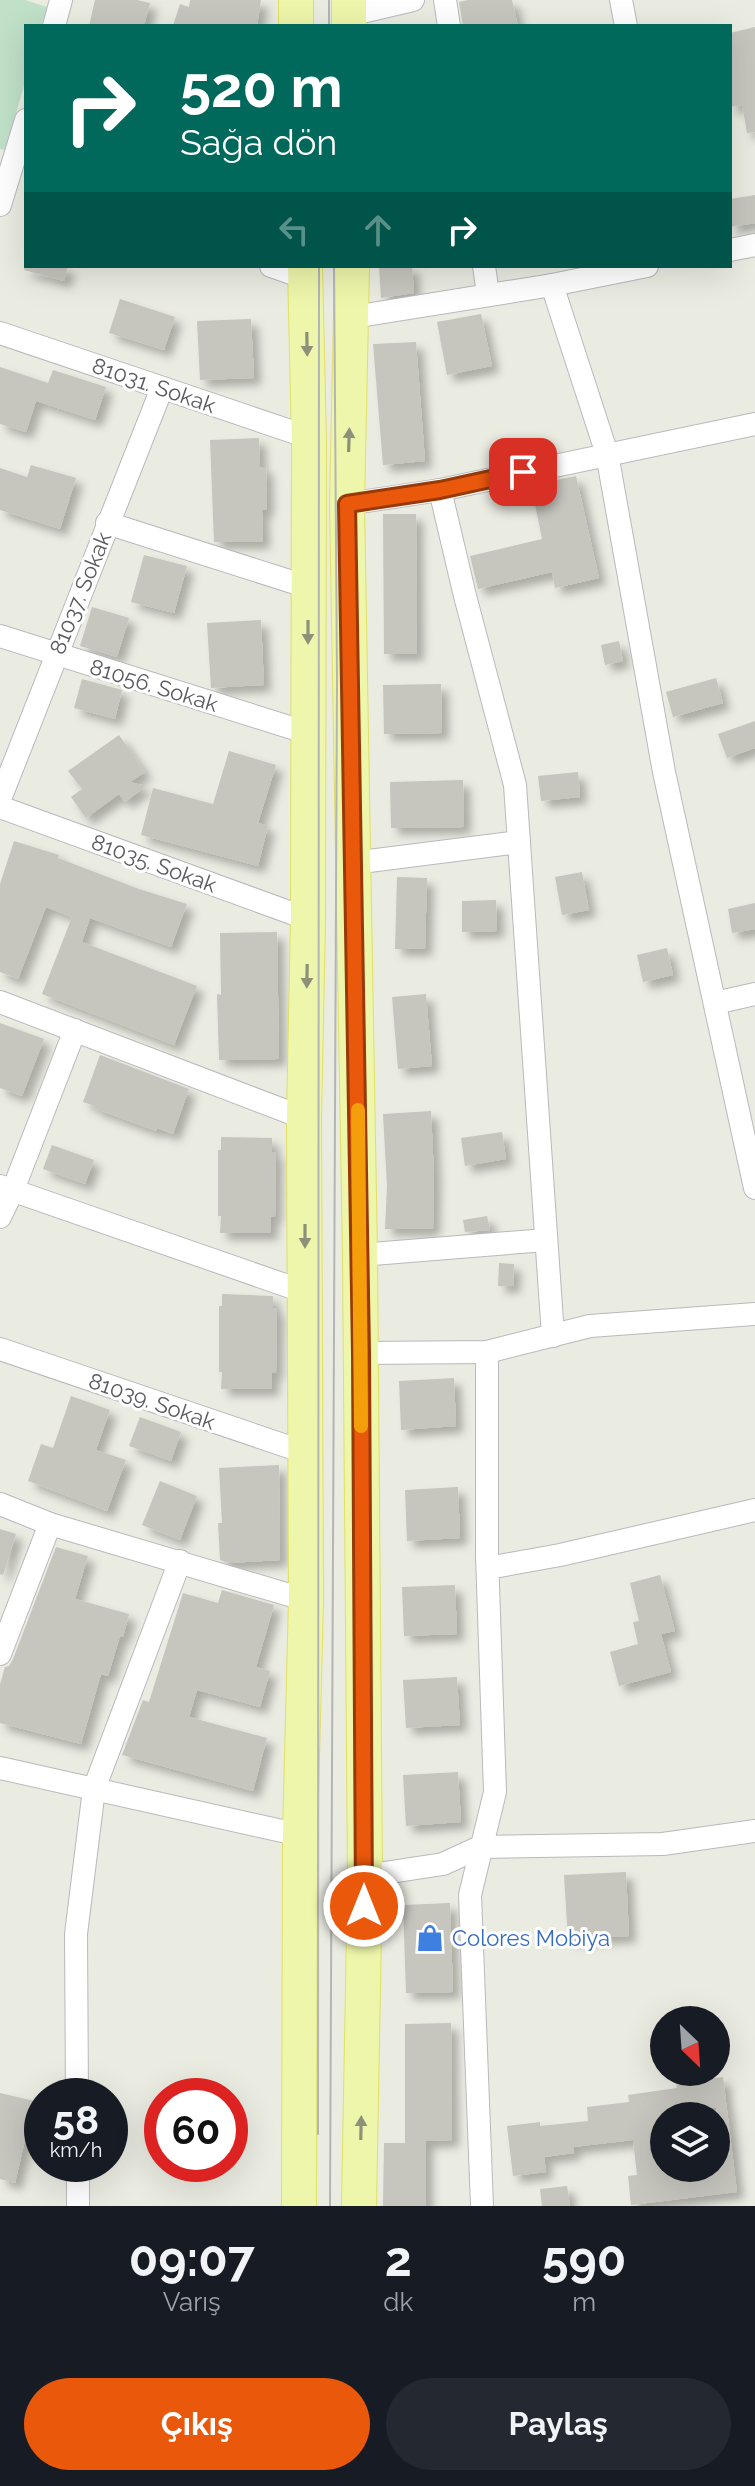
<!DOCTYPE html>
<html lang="tr">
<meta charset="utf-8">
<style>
body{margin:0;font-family:Raleway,sans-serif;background:#242831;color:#f1f3f6;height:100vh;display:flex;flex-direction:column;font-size:30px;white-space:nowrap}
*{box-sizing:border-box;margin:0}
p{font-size:26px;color:#9ea1a6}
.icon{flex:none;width:44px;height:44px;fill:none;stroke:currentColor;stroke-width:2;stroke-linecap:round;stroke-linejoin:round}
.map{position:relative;height:2206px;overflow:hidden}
.panel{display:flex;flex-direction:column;background:#171b24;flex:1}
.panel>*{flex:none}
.top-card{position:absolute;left:24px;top:24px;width:708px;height:244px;border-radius:0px;box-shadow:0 8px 32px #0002;background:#00695c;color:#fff;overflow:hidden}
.needle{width:52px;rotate:155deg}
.fabs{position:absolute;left:650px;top:2006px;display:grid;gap:16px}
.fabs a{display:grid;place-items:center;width:80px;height:80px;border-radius:50%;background:#171b24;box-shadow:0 8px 32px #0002;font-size:40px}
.speed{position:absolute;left:24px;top:2078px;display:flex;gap:16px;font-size:40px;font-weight:700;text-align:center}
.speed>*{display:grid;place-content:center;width:104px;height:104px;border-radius:50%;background:#171b24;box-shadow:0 8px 32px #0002;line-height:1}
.speed small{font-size:20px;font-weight:400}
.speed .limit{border:12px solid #d22;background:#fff;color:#111}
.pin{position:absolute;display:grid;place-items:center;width:68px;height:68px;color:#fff;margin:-34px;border-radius:16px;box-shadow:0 4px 12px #0006}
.me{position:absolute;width:88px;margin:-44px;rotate:0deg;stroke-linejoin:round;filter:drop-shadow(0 0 6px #0008)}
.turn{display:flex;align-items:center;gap:28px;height:168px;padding:0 24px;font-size:36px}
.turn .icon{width:104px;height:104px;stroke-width:2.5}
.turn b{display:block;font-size:56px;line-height:68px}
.lanes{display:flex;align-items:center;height:76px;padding:0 24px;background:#0003;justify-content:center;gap:40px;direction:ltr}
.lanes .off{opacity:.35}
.eta{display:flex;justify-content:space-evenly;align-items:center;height:136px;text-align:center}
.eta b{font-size:48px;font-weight:700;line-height:56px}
.action{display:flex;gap:16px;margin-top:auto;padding:16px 24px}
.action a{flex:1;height:92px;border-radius:48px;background:#ea580c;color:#fff;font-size:32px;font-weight:700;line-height:92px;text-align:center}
.action a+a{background:#242831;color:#f1f3f6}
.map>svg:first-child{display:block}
.green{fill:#c0e0c8}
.building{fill:#c6c5be;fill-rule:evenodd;filter:url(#shadow)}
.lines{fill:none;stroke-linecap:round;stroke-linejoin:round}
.minor-casing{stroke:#b9b9be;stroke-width:24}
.primary-casing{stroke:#e1df64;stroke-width:36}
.minor{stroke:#fff;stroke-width:22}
.primary{stroke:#eef6ab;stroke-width:34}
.tram{stroke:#b3b4b4;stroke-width:2}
.oneway{fill:#8e917a}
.route-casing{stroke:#983908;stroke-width:20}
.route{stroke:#ea580c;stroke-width:14}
.slow{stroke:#f59e0b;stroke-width:14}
.labels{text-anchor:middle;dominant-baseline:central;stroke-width:6;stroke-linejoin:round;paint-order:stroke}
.street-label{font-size:22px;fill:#5a5b60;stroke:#fff}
.shop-label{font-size:22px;fill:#366cbe;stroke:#fff;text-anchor:start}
</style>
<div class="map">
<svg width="755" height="2206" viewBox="0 0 755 2206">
<defs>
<filter id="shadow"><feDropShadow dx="7" dy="7" stdDeviation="4" flood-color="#0004"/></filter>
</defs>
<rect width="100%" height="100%" fill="#eaebe1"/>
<path class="green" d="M0 0H25L47 7 41 26H26V79L5 150 0 149Z"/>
<g class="building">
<path d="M95 0H137L150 3 144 26H89Z"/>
<path d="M190 0H261L257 26H173L180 4 189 7Z"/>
<path d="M468 0H512L518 26H463L459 2Z"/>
<path d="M755 27V132L747 133 742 105 730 107V33Z"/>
<path d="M755 195V223L730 227V199Z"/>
<path d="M25 266H68L64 281 24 270Z"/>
<path d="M379 266H412L414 293 381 298Z"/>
<path d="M120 299 175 317 164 350 109 333Z"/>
<path d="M481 314 492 366 447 375 437 322Z"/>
<path d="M251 319 254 378 200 380 197 321Z"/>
<path d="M416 342 425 461 383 465 373 344Z"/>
<path d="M0 367 48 383 53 370 106 387 95 420 36 401 26 432 0 424Z"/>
<path d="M259 438 260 467H266L267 509 262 510 263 542H214L210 440Z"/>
<path d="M31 465 76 478 60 529 0 510V468L27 477Z"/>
<path d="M576 476 599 578 555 588 552 572 478 589 470 556 542 539 531 485Z"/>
<path d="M383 514H416L417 654H384Z"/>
<path d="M144 555 187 566 174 613 131 602Z"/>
<path d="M92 607 129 618 117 657 80 646Z"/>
<path d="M261 620 264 685 211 688 207 623Z"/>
<path d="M619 641 623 661 605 665 601 645Z"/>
<path d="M716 678 723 703 673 717 666 692Z"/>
<path d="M82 679 122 690 115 719 74 708Z"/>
<path d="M441 684 442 733 384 734 383 685Z"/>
<path d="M755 721V748L727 758 718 734Z"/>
<path d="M119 735 145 772 130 782 146 786 125 802 119 794 86 818 71 797 82 789 68 771Z"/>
<path d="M229 751 276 765 258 823 268 826 258 866 141 835 153 788 213 804Z"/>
<path d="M578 772 580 797 541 801 538 776Z"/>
<path d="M463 780 464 827 391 828 390 782Z"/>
<path d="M14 841 59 855 58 858 139 889 187 904 171 947 90 918 82 942 197 986 174 1045 42 994 72 917 46 907 18 979 0 972V884Z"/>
<path d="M582 872 589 910 562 915 555 877Z"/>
<path d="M397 877 427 878 425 949H395Z"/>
<path d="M496 900 497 931 462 932V901Z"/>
<path d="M755 903V929L732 933 728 909Z"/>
<path d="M277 932 279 1059 219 1060 217 994 221 995 220 933Z"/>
<path d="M667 948 673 975 643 982 637 955Z"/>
<path d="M426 994 432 1066 398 1069 392 997Z"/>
<path d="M0 1023 44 1039 22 1096 0 1088Z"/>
<path d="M100 1055 189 1089 173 1134 157 1128 156 1131 94 1108 95 1106 83 1102Z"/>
<path d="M431 1111 434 1175 433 1229H385L387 1186 383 1114Z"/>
<path d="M502 1132 506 1159 465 1166 461 1138Z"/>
<path d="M221 1137 272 1138V1152H276L275 1217H271V1233H220L221 1216H218V1150H221Z"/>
<path d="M52 1145 94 1160 85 1184 43 1169Z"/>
<path d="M487 1216 490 1230 465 1232 463 1220Z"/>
<path d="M499 1263 514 1264 513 1286H498Z"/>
<path d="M222 1294 273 1296V1308H277L276 1373H272V1389H221L222 1372H219V1306H222Z"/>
<path d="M454 1378 456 1426 401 1430 399 1381Z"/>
<path d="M71 1396 110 1410 96 1450 126 1460 107 1511 28 1481 41 1444 53 1448Z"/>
<path d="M140 1417 181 1432 171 1461 129 1446Z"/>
<path d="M279 1465 280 1560 229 1563 220 1560 218 1523H222L219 1468Z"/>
<path d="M160 1481 197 1496 180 1540 142 1525Z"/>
<path d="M458 1487 460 1538 407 1541 405 1490Z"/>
<path d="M0 1529 16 1534 3 1575 0 1574Z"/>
<path d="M56 1547 88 1556 75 1599 129 1614 123 1637 120 1636 108 1676 101 1674 81 1744 0 1723V1684L5 1667 9 1666 13 1659Z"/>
<path d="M660 1575 675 1631 661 1634 671 1672 619 1686 610 1652 638 1644 633 1622 639 1621 630 1583Z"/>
<path d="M455 1585 457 1634 404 1636 402 1587Z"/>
<path d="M222 1590 274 1605 256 1667 270 1671 260 1707 197 1690 189 1717 267 1738 253 1791 122 1755 143 1700 149 1702 183 1593 218 1603Z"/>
<path d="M457 1677 460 1725 406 1728 403 1680Z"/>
<path d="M458 1772 461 1822 406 1826 403 1775Z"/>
<path d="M626 1872 629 1936 568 1939 564 1875Z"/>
<path d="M450 1903 453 1992 406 1993 403 1905Z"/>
<path d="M451 2023 452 2140 426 2141V2206H383L384 2143H405V2024Z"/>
<path d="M723 2077 737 2192 631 2205 628 2176 637 2175 633 2140 573 2147 574 2153 544 2157 546 2172 513 2176 507 2126 540 2122V2126L588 2121 587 2107 629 2102 628 2095 677 2088 676 2083ZM716 2107V2168L664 2172V2116Z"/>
<path d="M0 2093 34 2101 15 2183 0 2179Z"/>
<path d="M567 2186 570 2206H542L540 2189Z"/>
</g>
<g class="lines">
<g class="minor-casing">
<g id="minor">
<path d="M445 0 449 26"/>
<path d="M621 0 626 26"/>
<path d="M349 15 413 0"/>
<path d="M54 26 61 0"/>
<path d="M0 205 26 120"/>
<path d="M730 250 755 245"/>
<path d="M271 266 305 278"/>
<path d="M484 266 488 294"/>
<path d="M552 285 607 454 664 772 755 1188"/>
<path d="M353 317 552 285 647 266"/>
<path d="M0 333 308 437"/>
<path d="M440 490 465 596 515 785 553 1336"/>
<path d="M347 504 440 490 755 424"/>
<path d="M107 523 308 587"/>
<path d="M0 636 308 733"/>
<path d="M0 799 162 388"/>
<path d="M0 807 308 919"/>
<path d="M353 863 519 842"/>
<path d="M0 1002 304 1118"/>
<path d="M715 1003 755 994"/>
<path d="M0 1186 305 1292"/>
<path d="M0 1217 13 1190 75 1030"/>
<path d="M360 1255 546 1240"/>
<path d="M0 1349 304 1452"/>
<path d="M361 1353 487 1352 590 1326 755 1314"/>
<path d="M0 1504 50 1524 306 1600"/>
<path d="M488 1568 560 1555 755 1510"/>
<path d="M0 1654 50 1524"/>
<path d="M0 1768 300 1835"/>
<path d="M365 1876 443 1864 480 1847 663 1844 755 1831"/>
<path d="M77 2096 76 1934 94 1789 180 1561"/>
<path d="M78 2164V2206"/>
<path d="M482 2206 470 1895 495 1792 487 1555V1352"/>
</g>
</g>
<g class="primary-casing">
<g id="primary">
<path d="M296 0V26"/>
<path d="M349 0V26"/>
<path d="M352 266 347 504 360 1255 365 1876 359 2206"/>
<path d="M299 2206 300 1835 306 1600 304 1118 308 919 309 443 305 266"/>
</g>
</g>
<use href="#minor" class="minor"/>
<use href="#primary" class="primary"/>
<g class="tram">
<path d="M329 0V26"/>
<path d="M318 2134 319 266"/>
<path d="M330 2206 337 676 334 266"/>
</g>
</g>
<defs><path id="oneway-solid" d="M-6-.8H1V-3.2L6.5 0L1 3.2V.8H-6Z" transform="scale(2)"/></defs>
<g class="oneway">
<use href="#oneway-solid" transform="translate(307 344) rotate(89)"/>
<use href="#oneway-solid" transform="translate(349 440) rotate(-88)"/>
<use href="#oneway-solid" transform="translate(308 632) rotate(90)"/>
<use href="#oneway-solid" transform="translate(307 976) rotate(91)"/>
<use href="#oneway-solid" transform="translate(305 1236) rotate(90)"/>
<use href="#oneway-solid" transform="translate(361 2128) rotate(-89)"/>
</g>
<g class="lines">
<g class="route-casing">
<path id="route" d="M364 1906 361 1353 347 504 440 490 523 472"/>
</g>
<use href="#route" class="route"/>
<path class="slow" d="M358 1110 361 1426"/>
</g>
<defs>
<g id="shop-bare" transform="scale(2.16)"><path d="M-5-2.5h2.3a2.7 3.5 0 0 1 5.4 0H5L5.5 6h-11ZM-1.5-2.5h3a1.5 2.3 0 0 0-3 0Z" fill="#3f7fe0" stroke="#fff" stroke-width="2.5" paint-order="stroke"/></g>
</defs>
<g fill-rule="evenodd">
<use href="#shop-bare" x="430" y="1938"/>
</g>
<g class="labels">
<g class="street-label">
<text transform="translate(154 385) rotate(19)">81031. Sokak</text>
<text transform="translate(80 593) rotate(-68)">81037. Sokak</text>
<text transform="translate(154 685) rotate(17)">81056. Sokak</text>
<text transform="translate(154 863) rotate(20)">81035. Sokak</text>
<text transform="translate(152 1401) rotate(19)">81039. Sokak</text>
</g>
<g class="shop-label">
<text x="452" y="1938">Colores Mobiya</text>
</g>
</g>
</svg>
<div class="fabs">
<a><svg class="needle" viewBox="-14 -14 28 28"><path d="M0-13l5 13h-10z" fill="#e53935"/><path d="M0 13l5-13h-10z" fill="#9ea1a6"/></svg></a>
<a><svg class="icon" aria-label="layers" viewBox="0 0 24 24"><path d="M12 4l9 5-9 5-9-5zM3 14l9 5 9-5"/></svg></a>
</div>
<div class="speed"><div>58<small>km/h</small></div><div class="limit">60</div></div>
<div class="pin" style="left:523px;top:472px;background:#d93025"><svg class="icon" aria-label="arrive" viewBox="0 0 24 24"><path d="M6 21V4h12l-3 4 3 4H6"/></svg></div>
<svg class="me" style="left:364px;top:1906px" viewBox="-20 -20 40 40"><circle r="17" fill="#ea580c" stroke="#fff" stroke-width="3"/><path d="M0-11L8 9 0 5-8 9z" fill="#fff"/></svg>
<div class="top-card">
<div class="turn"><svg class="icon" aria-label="right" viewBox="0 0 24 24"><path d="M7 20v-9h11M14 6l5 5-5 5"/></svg><div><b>520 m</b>Sağa dön</div></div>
<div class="lanes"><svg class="icon off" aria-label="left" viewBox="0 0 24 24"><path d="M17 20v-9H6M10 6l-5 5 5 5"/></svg><svg class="icon off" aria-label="ahead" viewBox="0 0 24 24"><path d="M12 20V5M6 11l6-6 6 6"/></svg><svg class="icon" aria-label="right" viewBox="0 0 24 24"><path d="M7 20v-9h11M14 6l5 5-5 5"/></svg></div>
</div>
</div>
<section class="panel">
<div class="eta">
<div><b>09:07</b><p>Varış</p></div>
<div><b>2</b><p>dk</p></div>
<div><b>590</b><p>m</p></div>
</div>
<div class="action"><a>Çıkış</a><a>Paylaş</a></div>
</section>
